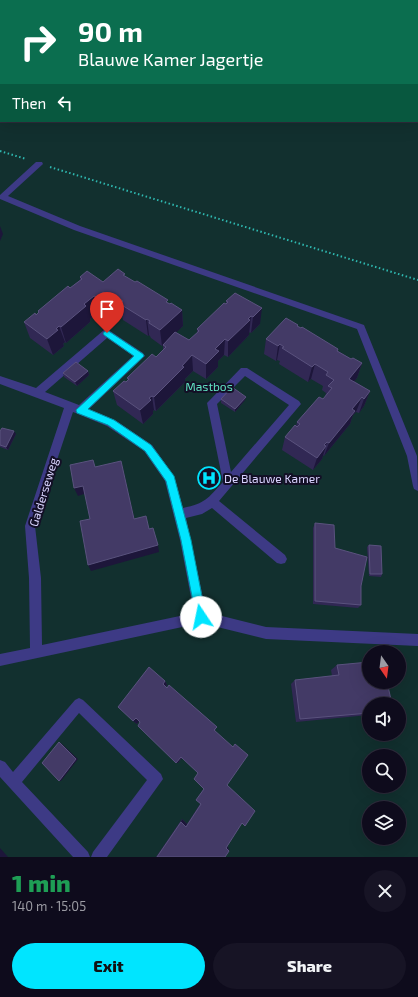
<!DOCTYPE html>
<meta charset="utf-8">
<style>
body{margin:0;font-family:"Exo 2",sans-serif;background:#171425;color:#f1f3f6;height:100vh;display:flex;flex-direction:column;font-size:15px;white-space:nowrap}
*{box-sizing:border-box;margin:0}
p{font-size:13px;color:#9b9ba3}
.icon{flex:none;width:22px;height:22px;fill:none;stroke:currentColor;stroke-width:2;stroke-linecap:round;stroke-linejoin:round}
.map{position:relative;height:857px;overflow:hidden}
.side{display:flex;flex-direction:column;background:#0e0b1c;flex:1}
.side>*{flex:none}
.top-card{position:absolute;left:0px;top:0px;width:418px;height:122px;box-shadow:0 4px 16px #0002,0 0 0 1px #2e2b3b;background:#0b6e4f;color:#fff;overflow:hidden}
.needle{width:26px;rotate:166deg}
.tools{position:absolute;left:362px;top:645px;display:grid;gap:8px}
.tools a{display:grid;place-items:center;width:44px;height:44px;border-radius:50%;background:#0e0b1c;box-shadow:0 4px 16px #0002,0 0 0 1px #2e2b3b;font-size:20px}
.pin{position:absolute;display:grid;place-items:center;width:34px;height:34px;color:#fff;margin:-41px -17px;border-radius:50% 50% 50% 0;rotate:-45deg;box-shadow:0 0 4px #0007}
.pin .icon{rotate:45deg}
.me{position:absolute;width:44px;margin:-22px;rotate:349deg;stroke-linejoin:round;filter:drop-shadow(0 0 3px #0008)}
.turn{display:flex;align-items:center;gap:14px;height:84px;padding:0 12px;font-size:18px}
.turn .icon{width:52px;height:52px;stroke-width:2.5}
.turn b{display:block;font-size:28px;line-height:34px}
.then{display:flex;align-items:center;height:38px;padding:0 12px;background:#0003;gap:8px;font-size:15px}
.round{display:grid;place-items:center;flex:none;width:42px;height:42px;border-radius:21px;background:#171425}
.overview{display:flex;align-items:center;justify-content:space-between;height:68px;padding:0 12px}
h1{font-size:24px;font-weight:800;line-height:30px;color:#1e9e55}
.cta{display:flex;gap:8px;margin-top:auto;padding:8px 12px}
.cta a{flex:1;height:46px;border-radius:24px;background:#00e5ff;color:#111;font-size:16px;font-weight:800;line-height:46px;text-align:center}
.cta a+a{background:#171425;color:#f1f3f6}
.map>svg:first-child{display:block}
.green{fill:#12302f;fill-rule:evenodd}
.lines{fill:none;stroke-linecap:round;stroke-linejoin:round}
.path{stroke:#2fb8b0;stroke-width:2;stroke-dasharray:1.5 2.5;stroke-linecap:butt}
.minor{fill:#3d3a85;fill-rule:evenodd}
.wall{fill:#312854}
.shaded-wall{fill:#1d163a}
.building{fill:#433a66;stroke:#5a527e}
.route{fill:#00e5ff;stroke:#0095a6}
.labels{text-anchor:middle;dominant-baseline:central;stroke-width:4;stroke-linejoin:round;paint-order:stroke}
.park-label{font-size:12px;fill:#5fe0c0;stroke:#130f26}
.poi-label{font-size:12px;fill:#d9d4ff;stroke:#130f26;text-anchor:start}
.street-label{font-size:12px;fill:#d9d4ff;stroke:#130f26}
</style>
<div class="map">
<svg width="418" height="857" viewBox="0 0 418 857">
<rect width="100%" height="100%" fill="#130f26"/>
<path class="green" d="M0 0H418V857H0ZM1 1H417V121H1ZM369 652H399V682H369ZM369 704H399V734H369ZM369 756H399V786H369ZM369 808H399V838H369Z"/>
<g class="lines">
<g class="path">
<path d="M0 151 26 159"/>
<path d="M50 167 418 280"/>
</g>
<g class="minor">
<rect x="408" y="0" width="6" height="1"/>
<rect x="417" y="16" width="1" height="7"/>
<path d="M36 162H42L43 164 8 196 80 226 364 325 417 456 418 491 414 489 413 486 407 456 357 329 74 230 0 199V195Z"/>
<path d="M107 329 143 353 145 356 89 409 115 420 152 445 174 476 183 508C206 503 207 499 223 482L207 403 241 368H247L299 401 301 404 219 501 285 555 287 559 285 563 281 564 277 563 212 508 202 514 186 518 206 612 266 627 418 634V646L266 639 201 623 0 666V654L30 648 29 578 25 526 64 408 0 384V376L36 388 104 330ZM107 338 133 356 79 405 45 392ZM245 376 289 405 231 472 217 404ZM73 412 107 426 144 451 165 481 180 540 194 613 42 645 41 578 35 526Z"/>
<path d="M79 698 83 700 161 774 163 779 107 857H91L93 852 147 780 79 713 22 782 88 852 90 857H73L0 777V760L5 762 13 772 75 700Z"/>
</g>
</g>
<g class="wall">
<path d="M80 277 103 282 126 277 168 303 182 310 183 326 176 332 189 340 197 333V329L226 304V301L235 293 260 324 251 333 250 332 249 333V335L228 357 224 355 218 361V367L206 379 193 371 185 379V382L156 411 154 410 153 411V414L143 424 117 405 113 391 126 382 128 380 127 378 156 357 163 350V345L162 346 151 338 150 336 149 335 148 336 123 320 122 315 115 310 112 313 106 309 101 314 98 312 90 319V322L66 343 65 342 63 344 64 346 53 355 30 338 24 322 36 315 38 313V311L70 288 80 280Z"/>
<path d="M298 325V327L338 349V351L351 359 362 363 357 378 354 381 370 391 364 406 359 413 356 412 353 415 350 424 324 456 323 455 322 459 313 470 282 450 285 437 296 426 297 422 323 399 325 397 326 393 322 390 323 386 311 379 308 382 279 364 280 361 277 360 276 361 264 354 266 339Z"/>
<path d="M88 371 89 375 77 386 64 377 63 373Z"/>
<path d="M221 399 245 400 235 412 221 403Z"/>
<path d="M0 431 16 434 8 450 0 447Z"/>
<path d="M315 523 335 548 361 586V605L358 608 313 604V528Z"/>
<path d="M369 545 382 574 381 577 369 576 367 547Z"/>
<path d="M337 665 369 704V715L296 722 291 684 295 680 332 676 331 670Z"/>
<path d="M165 681 167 685 166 687 216 729 215 731 227 785 242 823 227 846 228 847 229 851 225 857H156L182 819 187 824 200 804 197 799 204 788 198 773 182 758 178 763H176L140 722 139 721 137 724 133 721Z"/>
</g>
<g class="shaded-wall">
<path d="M0 226 3 234 0 241Z"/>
<path d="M103 292 106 309 101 314 97 297Z"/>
<path d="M112 294 115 310 112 313 109 296Z"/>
<path d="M94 296 98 312 90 319V322L66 343 61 327 84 304Z"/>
<path d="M262 308 260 324 251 333 253 317Z"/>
<path d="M182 310 183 326 162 346 160 330Z"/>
<path d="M251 316 249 335 228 357V341Z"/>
<path d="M147 319 149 335 148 336 146 320Z"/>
<path d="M59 326 65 342 63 344 64 346 53 355 47 339Z"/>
<path d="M225 339 224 355 218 361V367L206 379V364L215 349Z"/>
<path d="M280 344 277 360 276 361 278 346Z"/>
<path d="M192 355 193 371 185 379V382L156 411 154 397 182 366Z"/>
<path d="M362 363 357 378 344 393 349 379Z"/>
<path d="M315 364 311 379 308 382 312 367Z"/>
<path d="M88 371 89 375 77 386 75 382Z"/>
<path d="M370 391 364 406 359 413 364 399Z"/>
<path d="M152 396 154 410 153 411V414L143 424 140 410 149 398Z"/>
<path d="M246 397 245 400 235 412V409Z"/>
<path d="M362 397 356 412 353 415 350 424 324 456 329 443 352 409Z"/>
<path d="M14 431 16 434 8 450 6 447Z"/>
<path d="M327 442 324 449 326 446 322 459 313 470 317 458 324 445Z"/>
<path d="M121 461 123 469 136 526 134 519Z"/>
<path d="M83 486 87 493 78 496 74 488Z"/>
<path d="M158 545 159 552 91 571 88 565Z"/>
<path d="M165 681 167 685 165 688 163 684Z"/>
<path d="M136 718 139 721 137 724 133 721Z"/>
<path d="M59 742 61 743 78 759 61 781H59Z"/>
<path d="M181 757H182L178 763H176Z"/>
<path d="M182 819 187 824 186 827 181 822Z"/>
<path d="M225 844 228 847 229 851 226 848Z"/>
<path d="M0 848 8 857H0Z"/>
</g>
<g class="building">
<path d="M118 269 125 274 123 275 135 282 137 281 168 300 166 302 170 304 171 303 182 310 160 330 149 323 150 321 147 319 146 320 120 304 123 301 112 294 109 296 103 292 97 297 94 296 84 304 86 306 61 327 59 326 56 329 58 330 47 339 24 322 35 313 36 315 39 312 38 311 68 286 70 288 82 279 80 277 87 271 103 282Z"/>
<path d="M235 293 262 308 253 317 251 316 248 319 250 320 228 341 225 339 215 349 219 351 206 364 192 355 182 366 184 367 154 397 152 396 149 398 151 400 140 410 113 391 124 381 126 382 129 379 127 378 152 354 156 357 166 347 163 345 175 332 189 340 199 331 197 329 224 303 226 304 228 302 226 301Z"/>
<path d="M286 318 298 325 297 326 301 328 302 327 338 349 337 351 351 359 353 358 362 363 349 379 370 391 364 399 362 397 352 409 355 411 329 443 327 442 324 445 326 446 317 458 285 437 295 425 297 427 300 424 297 422 319 397 323 399 332 388 328 386 334 380 326 375 328 372 315 364 312 367 282 348 284 347 280 344 278 346 266 339Z"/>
<path d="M76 362 88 371 75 382 63 373Z"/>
<path d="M232 387 246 397 235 409 221 399Z"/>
<path d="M2 428 14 431 6 447 0 445V431Z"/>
<path d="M93 460 95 467 121 461 134 519 146 516 149 529 153 528 158 545 88 565 80 521 90 519 83 486 74 488 70 465Z"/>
<path d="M315 523 334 525 335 548 367 557 361 586V605L315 601Z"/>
<path d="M369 545 381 546 382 574H370Z"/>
<path d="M369 662V682H387L392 704H369V713L300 719 295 680 339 675 337 665Z"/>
<path d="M149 667 165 681 163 684 167 688 169 685 217 727 214 730 233 747 235 744 248 755 227 785 255 811 245 826 242 823 226 848 229 851 225 857H157L181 822 186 827 201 804 196 800 204 789 194 779 198 773 181 757 176 763 138 726 140 722 136 718 133 721 118 707Z"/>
<path d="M59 742 76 759 59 781 42 763Z"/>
</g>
<path class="route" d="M107 330 143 354 144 356 88 409 114 420 151 445 174 476 191 540 206 617 205 621 201 622 197 621 196 617 181 540 166 481 145 451 108 425 77 413 76 410 134 356 104 335 103 333Z"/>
<defs>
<g id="hospital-ring" transform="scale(1.15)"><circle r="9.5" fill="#130f26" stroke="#00e5ff" stroke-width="1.5"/><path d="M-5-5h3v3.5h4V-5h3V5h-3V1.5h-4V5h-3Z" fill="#00e5ff"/></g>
</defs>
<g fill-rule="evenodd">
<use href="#hospital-ring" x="209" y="478"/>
</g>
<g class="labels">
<g class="park-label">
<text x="209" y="386">Mastbos</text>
</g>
<g class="poi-label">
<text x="224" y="478">De Blauwe Kamer</text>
</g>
<g class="street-label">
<text transform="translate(43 492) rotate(-73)">Galderseweg</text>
</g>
</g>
</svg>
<div class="tools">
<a><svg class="needle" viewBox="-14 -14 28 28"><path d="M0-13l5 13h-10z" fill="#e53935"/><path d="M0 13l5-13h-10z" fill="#9b9ba3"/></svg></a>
<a><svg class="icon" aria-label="sound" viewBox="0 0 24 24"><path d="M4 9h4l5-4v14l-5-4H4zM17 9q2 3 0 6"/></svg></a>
<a><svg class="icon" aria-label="search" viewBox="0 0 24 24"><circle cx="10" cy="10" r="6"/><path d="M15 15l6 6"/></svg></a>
<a><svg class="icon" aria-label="layers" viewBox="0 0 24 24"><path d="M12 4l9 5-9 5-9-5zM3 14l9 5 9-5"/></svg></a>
</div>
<div class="pin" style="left:107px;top:333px;background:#d93025"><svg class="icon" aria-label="arrive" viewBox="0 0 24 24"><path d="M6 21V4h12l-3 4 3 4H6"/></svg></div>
<svg class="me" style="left:201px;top:617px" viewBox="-20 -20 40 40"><circle r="19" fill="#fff"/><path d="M0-13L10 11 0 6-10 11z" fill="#00e5ff"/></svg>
<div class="top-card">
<div class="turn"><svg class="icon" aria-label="right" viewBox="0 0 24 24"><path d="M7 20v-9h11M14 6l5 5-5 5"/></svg><div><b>90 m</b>Blauwe Kamer Jagertje</div></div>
<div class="then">Then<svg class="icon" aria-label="left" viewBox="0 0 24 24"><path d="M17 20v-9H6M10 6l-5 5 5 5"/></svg></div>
</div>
</div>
<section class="side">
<div class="overview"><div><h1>1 min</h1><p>140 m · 15:05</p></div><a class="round"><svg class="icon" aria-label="close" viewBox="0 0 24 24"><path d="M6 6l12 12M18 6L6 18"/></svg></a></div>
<div class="cta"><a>Exit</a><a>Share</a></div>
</section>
